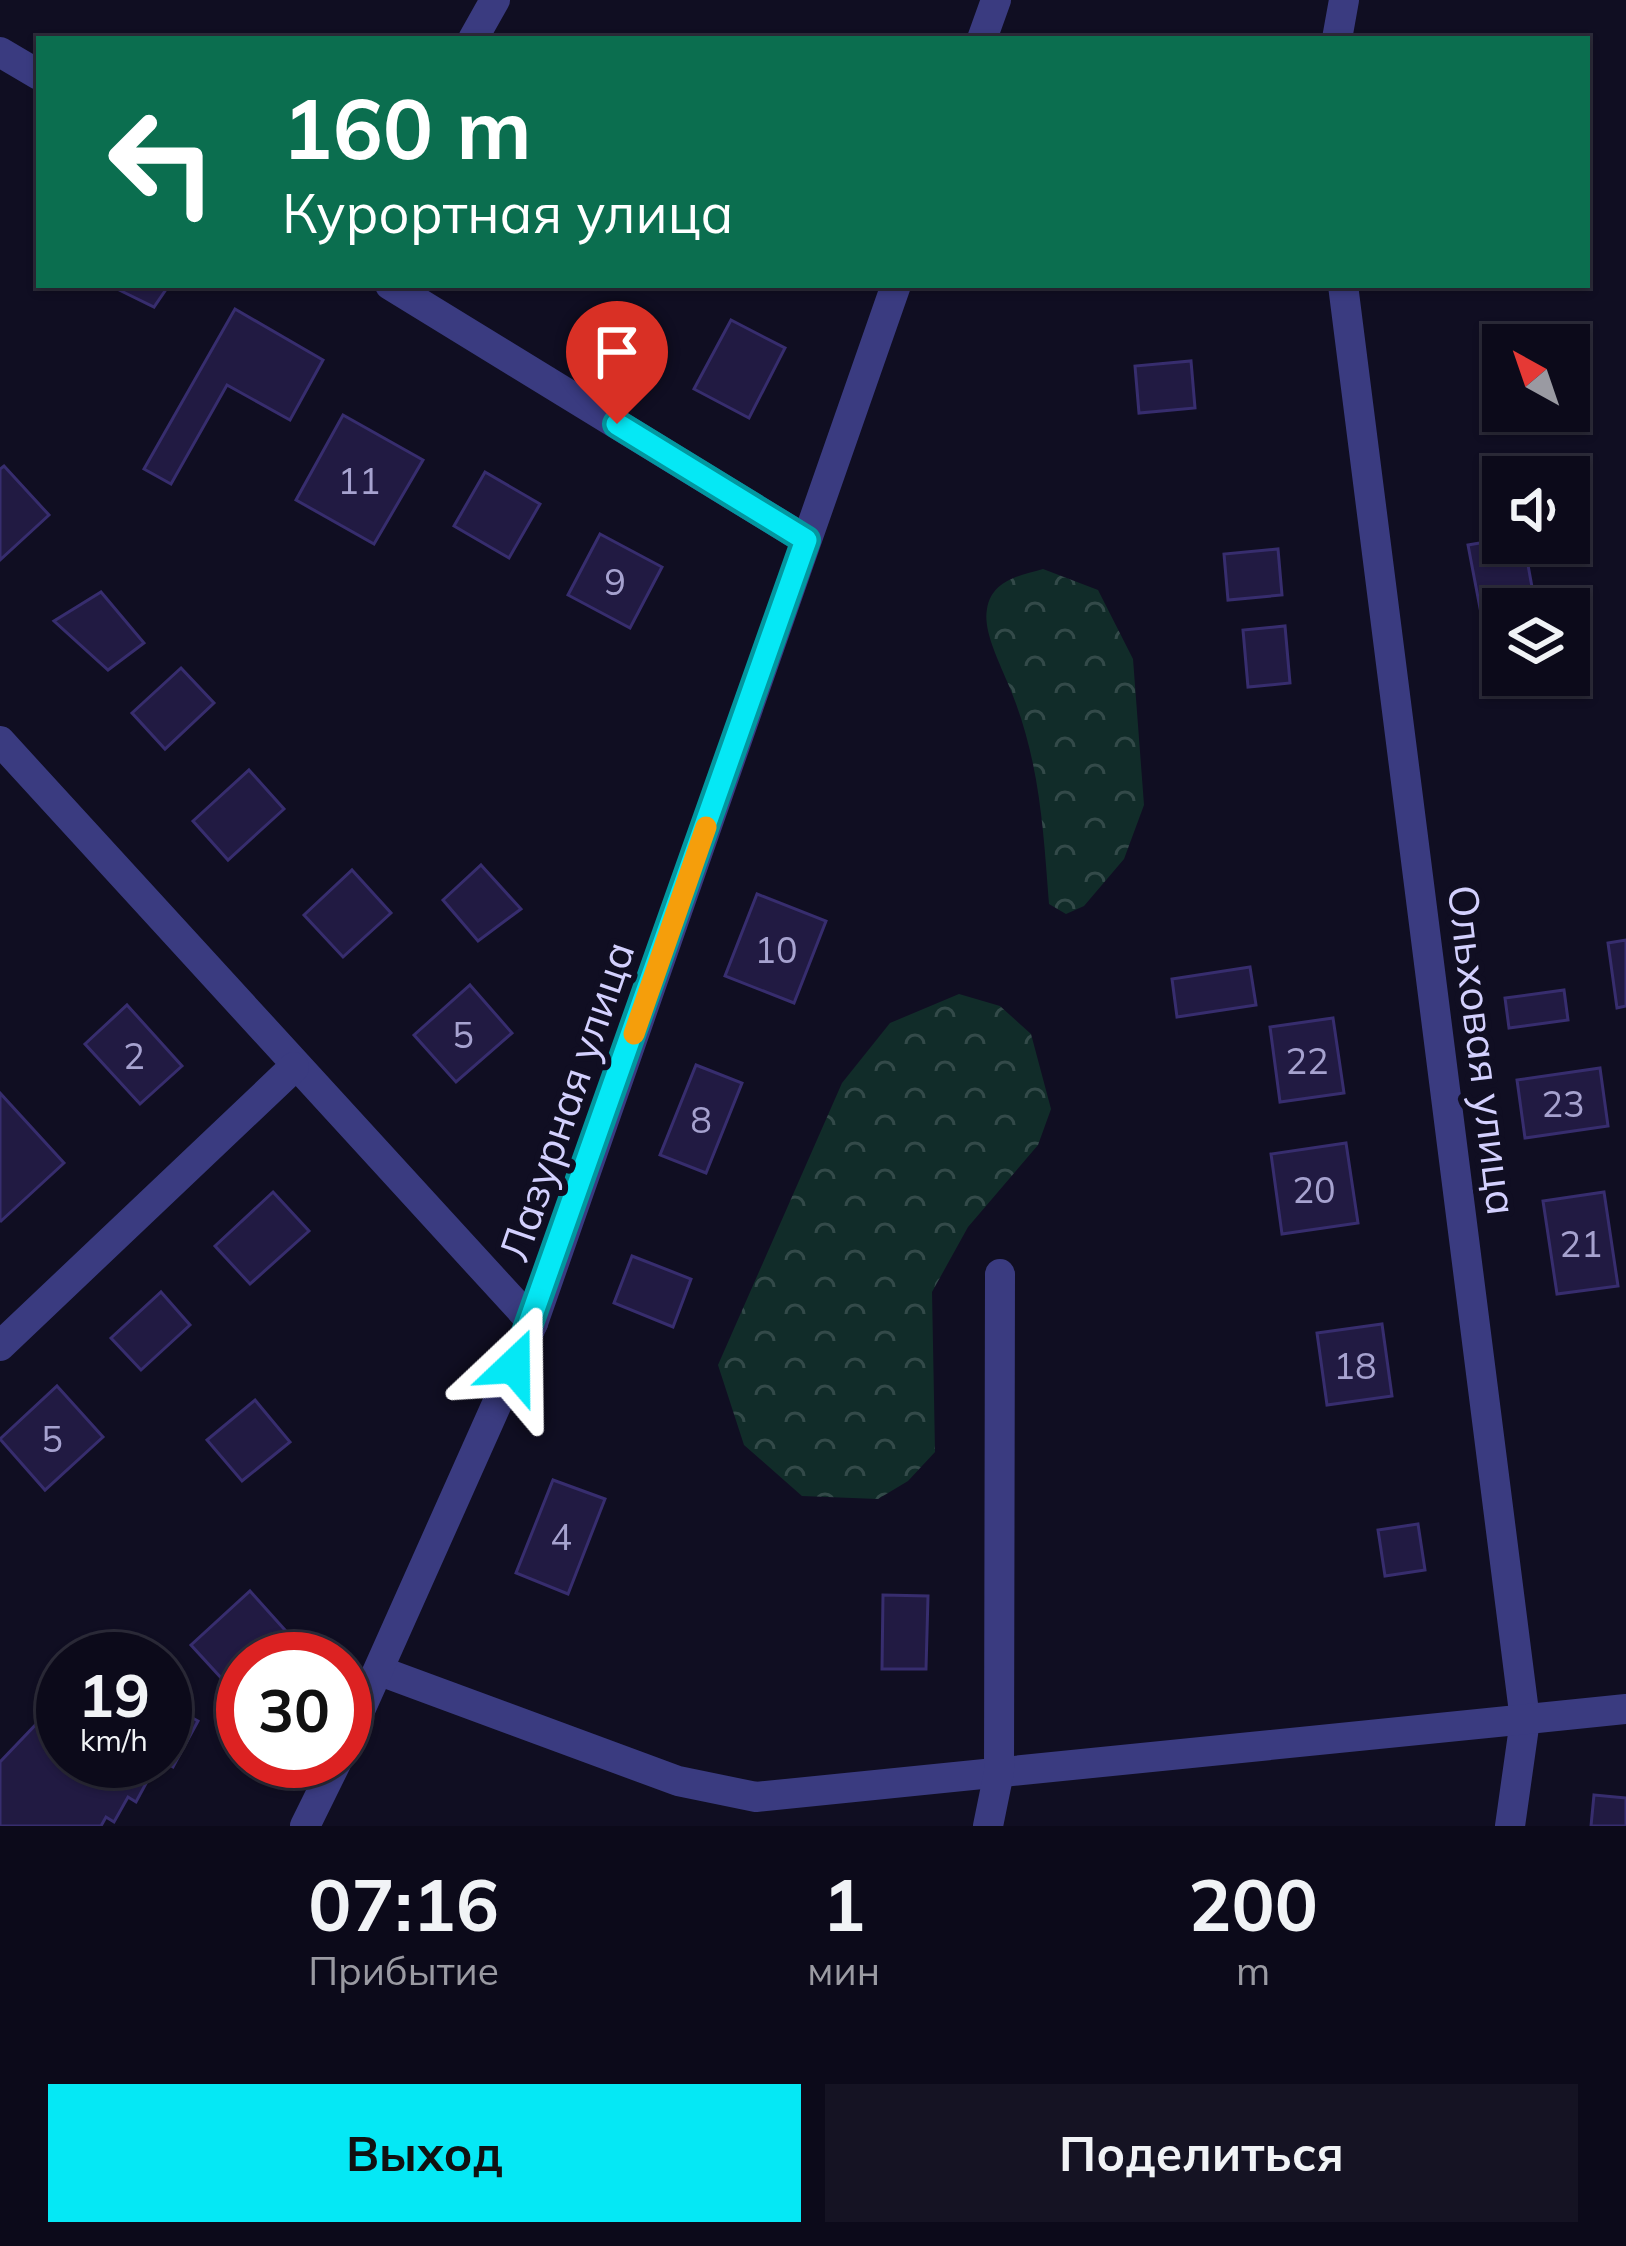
<!DOCTYPE html>
<html lang="ru">
<meta charset="utf-8">
<style>
body{margin:0;font-family:Mulish,sans-serif;background:#151323;color:#f1f3f6;height:100vh;display:flex;flex-direction:column;font-size:45px;white-space:nowrap}
*{box-sizing:border-box;margin:0}
p{font-size:39px;color:#9a9aa2}
.icon{flex:none;width:66px;height:66px;fill:none;stroke:currentColor;stroke-width:2;stroke-linecap:round;stroke-linejoin:round}
.map{position:relative;height:1826px;overflow:hidden}
.details{display:flex;flex-direction:column;background:#0c0a1a;flex:1}
.details>*{flex:none}
.top-card{position:absolute;left:36px;top:36px;width:1554px;height:252px;border-radius:0px;box-shadow:0 3px 9px #0004,0 0 0 3px #2c2b39;background:#0b6e4f;color:#fff;overflow:hidden}
.needle{width:78px;rotate:320deg}
.controls{position:absolute;left:1482px;top:324px;display:grid;gap:24px}
.controls a{display:grid;place-items:center;width:108px;height:108px;border-radius:0px;background:#0c0a1a;box-shadow:0 3px 9px #0004,0 0 0 3px #2c2b39;font-size:60px}
.speed{position:absolute;left:36px;top:1632px;display:flex;gap:24px;font-size:60px;font-weight:700;text-align:center}
.speed>*{display:grid;place-content:center;width:156px;height:156px;border-radius:50%;background:#0c0a1a;box-shadow:0 3px 9px #0004,0 0 0 3px #2c2b39;line-height:1}
.speed small{font-size:30px;font-weight:400}
.speed .limit{border:18px solid #d22;background:#fff;color:#111}
.pin{position:absolute;display:grid;place-items:center;width:102px;height:102px;color:#fff;margin:-123px -51px;border-radius:50% 50% 50% 0;rotate:-45deg;box-shadow:0 0 12px #0007}
.pin .icon{rotate:45deg}
.me{position:absolute;width:132px;margin:-66px;rotate:23deg;stroke-linejoin:round;filter:drop-shadow(0 0 9px #0008)}
.turn{display:flex;align-items:center;gap:42px;height:252px;padding:0 48px;font-size:54px}
.turn .icon{width:156px;height:156px;stroke-width:2.5}
.turn b{display:block;font-size:84px;line-height:102px}
.eta{display:flex;justify-content:space-evenly;align-items:center;height:204px;text-align:center}
.eta b{font-size:72px;font-weight:700;line-height:84px}
.primary-button{display:flex;gap:24px;margin-top:auto;padding:24px 48px}
.primary-button a{flex:1;height:138px;border-radius:0px;background:#05e8f5;color:#111;font-size:48px;font-weight:700;line-height:138px;text-align:center}
.primary-button a+a{background:#151323;color:#f1f3f6}
.map>svg:first-child{display:block}
.forest{fill:url(#forest-crowns)}
.building{fill:#211a42;stroke:#372d6e;stroke-width:3}
.lines{fill:none;stroke-linecap:round;stroke-linejoin:round}
.minor{stroke:#3a3b80;stroke-width:30}
.route-casing{stroke:#03979f;stroke-width:30}
.route{stroke:#05e8f5;stroke-width:21}
.slow{stroke:#f59e0b;stroke-width:21}
.labels{text-anchor:middle;dominant-baseline:central;stroke-width:12;stroke-linejoin:round;paint-order:stroke}
.number-label{font-size:36px;fill:#a6a2cf}
.street-label{font-size:42px;fill:#d3d0fe;stroke:#100e22}
</style>
<div class="map">
<svg width="1626" height="1826" viewBox="0 0 1626 1826">
<defs>
<pattern id="forest-crowns" width="20" height="18" patternUnits="userSpaceOnUse" patternTransform="scale(3)"><rect width="20" height="18" fill="#112c29"/><path d="M2 6a3 3 0 1 1 6 0M12 15a3 3 0 1 1 6 0" fill="none" stroke="#334a49"/></pattern>
</defs>
<rect width="100%" height="100%" fill="#100e22"/>
<g class="forest">
<path d="M1043 569 1098 590 1133 659 1144 805 1124 859 1084 906 1066 914 1049 904C1043 824 1039 753 1006 679 998 659 983 630 987 609 992 580 1019 576 1043 569Z"/>
<path d="M959 994 1000 1006 1031 1034 1051 1109 1038 1145 968 1227 932 1292 935 1452 908 1481 878 1499 802 1496 744 1445 718 1365 842 1083 890 1023Z"/>
</g>
<g class="building">
<path d="M109 285H169L154 307Z"/>
<path d="M235 309 323 360 290 420 227 385 171 484 144 469Z"/>
<path d="M731 320 785 348 749 418 694 389Z"/>
<path d="M1191 361 1195 408 1139 413 1135 366Z"/>
<path d="M343 415 423 460 374 544 296 500Z"/>
<path d="M4 466 49 515 0 560V469Z"/>
<path d="M485 472 540 504 509 558 454 526Z"/>
<path d="M600 534 662 567 630 628 568 595Z"/>
<path d="M1503 539V543H1524L1536 609H1503V626L1484 629 1468 545Z"/>
<path d="M1278 549 1282 595 1228 600 1224 554Z"/>
<path d="M101 592 144 643 108 670 54 621Z"/>
<path d="M1285 626 1290 683 1248 687 1243 630Z"/>
<path d="M181 668 214 703 165 749 132 713Z"/>
<path d="M249 770 284 809 228 860 193 821Z"/>
<path d="M481 865 521 909 478 941 443 900Z"/>
<path d="M352 870 391 913 343 957 304 915Z"/>
<path d="M757 894 826 921 794 1003 725 976Z"/>
<path d="M1626 940V1006L1617 1008 1608 943Z"/>
<path d="M1250 967 1256 1005 1177 1017 1172 979Z"/>
<path d="M470 985 512 1033 456 1082 414 1035Z"/>
<path d="M1564 990 1568 1020 1509 1028 1505 998Z"/>
<path d="M127 1005 182 1066 140 1104 85 1044Z"/>
<path d="M1333 1018 1344 1093 1280 1102 1270 1027Z"/>
<path d="M696 1065 742 1083 706 1173 660 1155Z"/>
<path d="M1600 1068 1608 1126 1525 1138 1517 1080Z"/>
<path d="M0 1093 64 1163 1 1221 0 1220Z"/>
<path d="M1346 1143 1358 1223 1282 1234 1271 1154Z"/>
<path d="M273 1192 309 1231 250 1284 215 1246Z"/>
<path d="M1604 1192 1618 1286 1557 1294 1543 1201Z"/>
<path d="M632 1256 691 1279 673 1327 614 1303Z"/>
<path d="M161 1292 190 1325 141 1370 111 1338Z"/>
<path d="M1382 1324 1392 1396 1327 1405 1317 1333Z"/>
<path d="M57 1386 103 1437 45 1490 0 1439Z"/>
<path d="M255 1400 290 1442 242 1481 207 1440Z"/>
<path d="M553 1480 605 1499 568 1594 516 1573Z"/>
<path d="M1418 1524 1425 1570 1385 1576 1378 1530Z"/>
<path d="M250 1591 293 1639 271 1659H243V1685L235 1693 191 1645Z"/>
<path d="M883 1595 928 1596 926 1669H882Z"/>
<path d="M165 1703 198 1721 173 1767 163 1761Z"/>
<path d="M44 1716 63 1727V1761H158L136 1802 128 1797 114 1822 106 1817 101 1826H0V1762Z"/>
<path d="M1594 1795 1626 1798V1826H1591Z"/>
</g>
<g class="lines">
<g class="minor">
<path d="M473 39 495 0"/>
<path d="M982 39 996 0"/>
<path d="M1337 39 1344 0"/>
<path d="M0 52 39 75"/>
<path d="M390 285 806 540"/>
<path d="M1343 285 1525 1720 1510 1826"/>
<path d="M0 741 533 1323"/>
<path d="M0 1346 294 1067"/>
<path d="M380 1671 678 1781 756 1797 1626 1709"/>
<path d="M345 1744 533 1323 896 285"/>
<path d="M305 1826 337 1761"/>
<path d="M988 1826 999 1772 1000 1274"/>
</g>
</g>
<g class="lines">
<g class="route-casing">
<path id="route" d="M514 1366 806 540 617 424"/>
</g>
<use href="#route" class="route"/>
<path class="slow" d="M634 1034 706 827"/>
</g>
<g class="labels">
<g class="number-label">
<text x="359" y="480">11</text>
<text x="615" y="581">9</text>
<text x="776" y="949">10</text>
<text x="463" y="1034">5</text>
<text x="134" y="1055">2</text>
<text x="1307" y="1060">22</text>
<text x="1563" y="1103">23</text>
<text x="701" y="1119">8</text>
<text x="1314" y="1189">20</text>
<text x="1581" y="1243">21</text>
<text x="1355" y="1365">18</text>
<text x="52" y="1438">5</text>
<text x="561" y="1536">4</text>
</g>
<g class="street-label">
<text transform="translate(1483 1050) rotate(83)">Ольховая улица</text>
<text transform="translate(566 1101) rotate(-71)">Лазурная улица</text>
</g>
</g>
</svg>
<div class="controls">
<a><svg class="needle" viewBox="-14 -14 28 28"><path d="M0-13l5 13h-10z" fill="#e53935"/><path d="M0 13l5-13h-10z" fill="#9a9aa2"/></svg></a>
<a><svg class="icon" aria-label="sound" viewBox="0 0 24 24"><path d="M4 9h4l5-4v14l-5-4H4zM17 9q2 3 0 6"/></svg></a>
<a><svg class="icon" aria-label="layers" viewBox="0 0 24 24"><path d="M12 4l9 5-9 5-9-5zM3 14l9 5 9-5"/></svg></a>
</div>
<div class="speed"><div>19<small>km/h</small></div><div class="limit">30</div></div>
<div class="pin" style="left:617px;top:424px;background:#d93025"><svg class="icon" aria-label="arrive" viewBox="0 0 24 24"><path d="M6 21V4h12l-3 4 3 4H6"/></svg></div>
<svg class="me" style="left:514px;top:1366px" viewBox="-20 -20 40 40"><path d="M0-17L14 15 0 8-14 15z" fill="#05e8f5" stroke="#fff" stroke-width="4"/></svg>
<div class="top-card">
<div class="turn"><svg class="icon" aria-label="left" viewBox="0 0 24 24"><path d="M17 20v-9H6M10 6l-5 5 5 5"/></svg><div><b>160 m</b>Курортная улица</div></div>
</div>
</div>
<section class="details">
<div class="eta">
<div><b>07:16</b><p>Прибытие</p></div>
<div><b>1</b><p>мин</p></div>
<div><b>200</b><p>m</p></div>
</div>
<div class="primary-button"><a>Выход</a><a>Поделиться</a></div>
</section>
